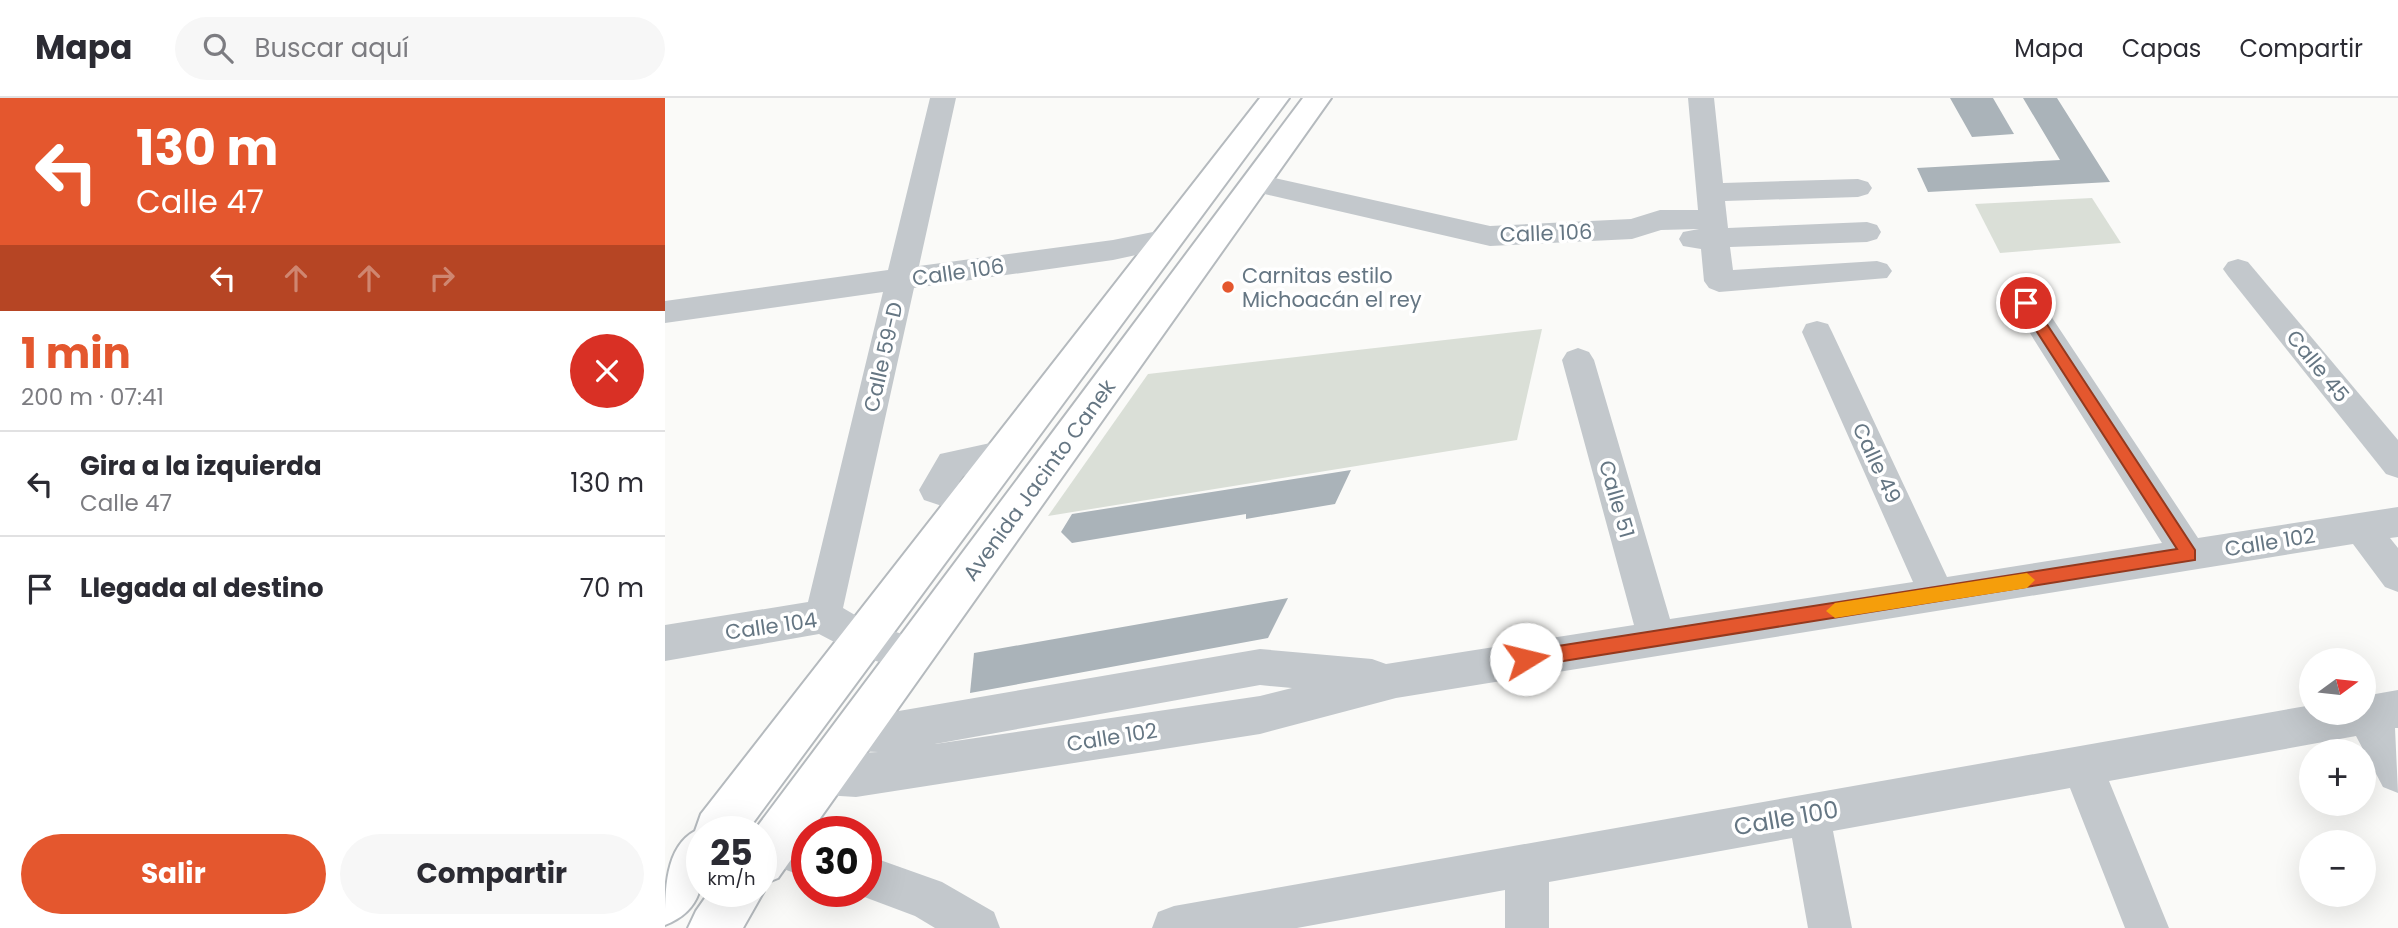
<!DOCTYPE html>
<html lang="es">
<meta charset="utf-8">
<style>
body{margin:0;font-family:Poppins,sans-serif;background:#f7f7f7;color:#2b2b33;height:100vh;display:flex;flex-direction:column;font-size:26px;white-space:nowrap}
*{box-sizing:border-box;margin:0}
p{font-size:23px;color:#7c7c81}
.icon{flex:none;width:38px;height:38px;fill:none;stroke:currentColor;stroke-width:2;stroke-linecap:round;stroke-linejoin:round}
.map{position:relative;flex:1;overflow:hidden}
.sheet{display:flex;flex-direction:column;background:#fff;width:665px}
.sheet>*{flex:none}
.hud{background:#e4572e;color:#fff;overflow:hidden}
.needle{width:46px;rotate:75deg}
.controls{position:absolute;left:1634px;top:550px;display:grid;gap:14px}
.controls a{display:grid;place-items:center;width:77px;height:77px;border-radius:50%;background:#fff;box-shadow:0 7px 28px #0002;font-size:35px}
.speed{position:absolute;left:21px;top:718px;display:flex;gap:14px;font-size:35px;font-weight:700;text-align:center}
.speed>*{display:grid;place-content:center;width:91px;height:91px;border-radius:50%;background:#fff;box-shadow:0 7px 28px #0002;line-height:1}
.speed small{font-size:18px;font-weight:400}
.speed .limit{border:10px solid #d22;background:#fff;color:#111}
.pin{position:absolute;display:grid;place-items:center;width:60px;height:60px;color:#fff;margin:-30px;border:4px solid #fff;border-radius:50%;box-shadow:0 2px 7px #0007}
.me{position:absolute;width:77px;margin:-38px;rotate:81deg;stroke-linejoin:round;filter:drop-shadow(0 0 5px #0008)}
.turn{display:flex;align-items:center;gap:24px;height:147px;padding:0 21px;font-size:32px}
.turn .icon{width:91px;height:91px;stroke-width:2.5}
.turn b{display:block;font-size:49px;line-height:60px}
.lanes{display:flex;align-items:center;height:66px;padding:0 21px;background:#0003;justify-content:center;gap:35px;direction:ltr}
.lanes .off{opacity:.35}
.round{display:grid;place-items:center;flex:none;width:74px;height:74px;border-radius:37px;background:#f7f7f7}
.summary{display:flex;align-items:center;justify-content:space-between;height:119px;padding:0 21px}
h1{font-size:42px;font-weight:700;line-height:52px;color:#e4572e}
.action{display:flex;gap:14px;margin-top:auto;padding:14px 21px}
.action a{flex:1;height:80px;border-radius:42px;background:#e4572e;color:#fff;font-size:28px;font-weight:700;line-height:80px;text-align:center}
.action a+a{background:#f7f7f7;color:#2b2b33}
ul{padding:0;list-style:none}
li{display:flex;align-items:center;gap:21px;height:105px;padding:0 21px;border-top:2px solid #e1e1e2}
li div{flex:1}
li b{display:block;font-size:26px}
li em{font-style:normal}
header{display:flex;align-items:center;gap:42px;box-sizing:border-box;height:98px;padding:0 35px;background:#fff;border-bottom:2px solid #e1e1e2}
header strong{font-size:33px}
nav{display:flex;gap:38px;margin-inline-start:auto;font-size:24px}
.search{width:490px;height:63px;background:#f7f7f7;display:flex;align-items:center;gap:18px;box-sizing:border-box;padding:0 24px;border-radius:38px;color:#7c7c81;font-size:26px}
main{display:flex;flex:1;min-height:0}
.map>svg:first-child{display:block}
.green{fill:#dadfd7}
.building{fill:#aab3b9}
.lines{fill:none;stroke-linecap:round;stroke-linejoin:round}
.major-casing{stroke:#b5babe;stroke-width:4}
.minor{fill:#c3c8cc;fill-rule:evenodd}
.major{fill:#fff;fill-rule:evenodd}
.route{fill:#e4572e;stroke:#94391e;stroke-width:2}
.slow{fill:#f59e0b}
.poi-dot{fill:#e4572e;stroke:#fff;stroke-width:2.5}
.labels{text-anchor:middle;dominant-baseline:central;stroke-width:7;stroke-linejoin:round;paint-order:stroke}
.street-label{font-size:21px;fill:#657683;stroke:#fff}
.poi-label{font-size:21px;fill:#657683;stroke:#fff;text-anchor:start}
.near-street-label{font-size:24px;fill:#657683;stroke:#fff}
</style>
<header>
<strong>Mapa</strong>
<div class="search"><svg class="icon" aria-label="search" viewBox="0 0 24 24"><circle cx="10" cy="10" r="6"/><path d="M15 15l6 6"/></svg>Buscar aquí</div>
<nav><a>Mapa</a><a>Capas</a><a>Compartir</a></nav>
</header>
<main>
<section class="sheet">
<div class="hud">
<div class="turn"><svg class="icon" aria-label="left" viewBox="0 0 24 24"><path d="M17 20v-9H6M10 6l-5 5 5 5"/></svg><div><b>130 m</b>Calle 47</div></div>
<div class="lanes"><svg class="icon" aria-label="left" viewBox="0 0 24 24"><path d="M17 20v-9H6M10 6l-5 5 5 5"/></svg><svg class="icon off" aria-label="ahead" viewBox="0 0 24 24"><path d="M12 20V5M6 11l6-6 6 6"/></svg><svg class="icon off" aria-label="ahead" viewBox="0 0 24 24"><path d="M12 20V5M6 11l6-6 6 6"/></svg><svg class="icon off" aria-label="right" viewBox="0 0 24 24"><path d="M7 20v-9h11M14 6l5 5-5 5"/></svg></div>
</div>
<div class="summary"><div><h1>1 min</h1><p>200 m · 07:41</p></div><a class="round" style="background:#d93025;color:#fff"><svg class="icon" aria-label="close" viewBox="0 0 24 24"><path d="M6 6l12 12M18 6L6 18"/></svg></a></div>
<ul>
<li><svg class="icon" aria-label="left" viewBox="0 0 24 24"><path d="M17 20v-9H6M10 6l-5 5 5 5"/></svg><div><b>Gira a la izquierda</b><p>Calle 47</p></div><em>130 m</em></li>
<li><svg class="icon" aria-label="arrive" viewBox="0 0 24 24"><path d="M6 21V4h12l-3 4 3 4H6"/></svg><div><b>Llegada al destino</b></div><em>70 m</em></li>
</ul>
<div class="action"><a>Salir</a><a>Compartir</a></div>
</section>
<div class="map">
<svg width="1733" height="830" viewBox="0 0 1733 830">
<rect width="100%" height="100%" fill="#fafaf8"/>
<g class="green">
<path d="M1427 100 1456 145 1335 155 1310 106Z"/>
<path d="M877 231 852 342 383 418 483 276Z"/>
</g>
<g class="building">
<path d="M1285 0H1328L1349 36 1307 39Z"/>
<path d="M1358 0H1392L1445 84 1263 94 1252 70 1395 62Z"/>
<path d="M686 372 670 406 581 421V416L407 445 396 434 407 416Z"/>
<path d="M623 500 603 540 305 595 309 555Z"/>
</g>
<g class="lines">
<g class="major-casing">
<g id="major">
<path d="M595 0H624L82 733H37C37 775 45 809 0 827 0 793 0 749 30 733L36 716Z"/>
<path d="M638 0H666L146 733H142V739L113 780 96 787 99 793 78 830H23L31 813 45 793H96V733H89Z"/>
</g>
</g>
<g class="minor">
<path d="M265 0H291L254 168 448 142 503 131 513 134 517 141 513 148 448 162 249 190 178 510 207 527 261 543 266 556 261 569 247 574 198 559 154 536 0 563V527L143 504 218 194 0 225V203L223 172Z"/>
<path d="M1023 0H1049L1058 85 1193 81 1203 84 1207 90 1203 96 1193 99 1060 103 1063 130 1202 124 1212 127 1216 134 1212 141 1202 144 1065 149 1068 172 1212 163 1222 166 1227 173 1222 180 1054 194 1044 190 1039 183 1036 151 1018 148 1014 141 1018 134 1034 131 996 132 967 141 825 148 591 94 581 91 577 85 581 79 591 76 825 128 966 121 995 112H1033Z"/>
<path d="M1573 161 1583 164 1733 342V380L1721 376 1563 178 1558 171 1563 164Z"/>
<path d="M1361 194 1372 197 1533 440 1733 409V439L1725 440 1733 450V494L1720 489 1688 446 731 600 595 636 191 699 159 697 144 691 138 677 144 663 159 657 213 654 190 653 176 648 170 634 176 620 190 615H222L595 551 707 561 721 566 969 527 897 262 902 254 913 250 924 254 929 262 1005 521 1248 484 1137 234 1141 226 1152 223 1163 226 1167 234 1282 479 1497 445 1346 205 1350 197ZM595 587 627 590 595 598 270 646Z"/>
<path d="M339 342 351 346 356 356 351 366 298 378 294 384 316 392 321 402 316 412 304 417 259 402 254 392 275 356Z"/>
<path d="M1733 592V630H1730L1733 695 1718 689 1691 638 1444 683 1504 830H1460L1405 690 1168 733 1187 830H1143L1127 740 884 784V830H840V792L632 830H487L493 814 509 808 1647 607V614H1699V598Z"/>
<path d="M108 725 142 737V780L96 762V733H92Z"/>
<path d="M201 757 277 784 329 814 335 830H270L250 818 186 794 201 793Z"/>
</g>
<use href="#major" class="major"/>
</g>
<path class="route" d="M1361 200 1366 202 1530 452V462L861 569 855 567 852 561 855 555 861 553 1512 451 1356 209 1354 205Z"/>
<path class="slow" d="M1362 475 1370 482 1362 490 1170 520 1161 513 1170 505Z"/>
<circle class="poi-dot" cx="563" cy="189" r="7"/>
<g class="labels">
<g class="street-label">
<text transform="translate(881 135) rotate(-2)">Calle 106</text>
<text transform="translate(293 174) rotate(-8)">Calle 106</text>
<text transform="translate(218 259) rotate(-77)">Calle 59-D</text>
<text transform="translate(1653 268) rotate(51)">Calle 45</text>
<text transform="translate(1212 365) rotate(65)">Calle 49</text>
<text transform="translate(374 382) rotate(-54)">Avenida Jacinto Canek</text>
<text transform="translate(952 401) rotate(74)">Calle 51</text>
<text transform="translate(1605 444) rotate(-9)">Calle 102</text>
<text transform="translate(106 528) rotate(-8)">Calle 104</text>
<text transform="translate(447 639) rotate(-9)">Calle 102</text>
</g>
<g class="poi-label">
<text x="577" y="177">Carnitas estilo<tspan x="577" dy="24">Michoacán el rey</tspan></text>
</g>
<g class="near-street-label">
<text transform="translate(1121 720) rotate(-10)">Calle 100</text>
</g>
</g>
</svg>
<div class="controls">
<a><svg class="needle" viewBox="-14 -14 28 28"><path d="M0-13l5 13h-10z" fill="#e53935"/><path d="M0 13l5-13h-10z" fill="#7c7c81"/></svg></a>
<a>+</a>
<a>−</a>
</div>
<div class="speed"><div>25<small>km/h</small></div><div class="limit">30</div></div>
<div class="pin" style="left:1361px;top:205px;background:#d93025"><svg class="icon" aria-label="arrive" viewBox="0 0 24 24"><path d="M6 21V4h12l-3 4 3 4H6"/></svg></div>
<svg class="me" style="left:861px;top:561px" viewBox="-20 -20 40 40"><circle r="19" fill="#fff"/><path d="M0-13L10 11 0 6-10 11z" fill="#e4572e"/></svg>
</div>
</main>
